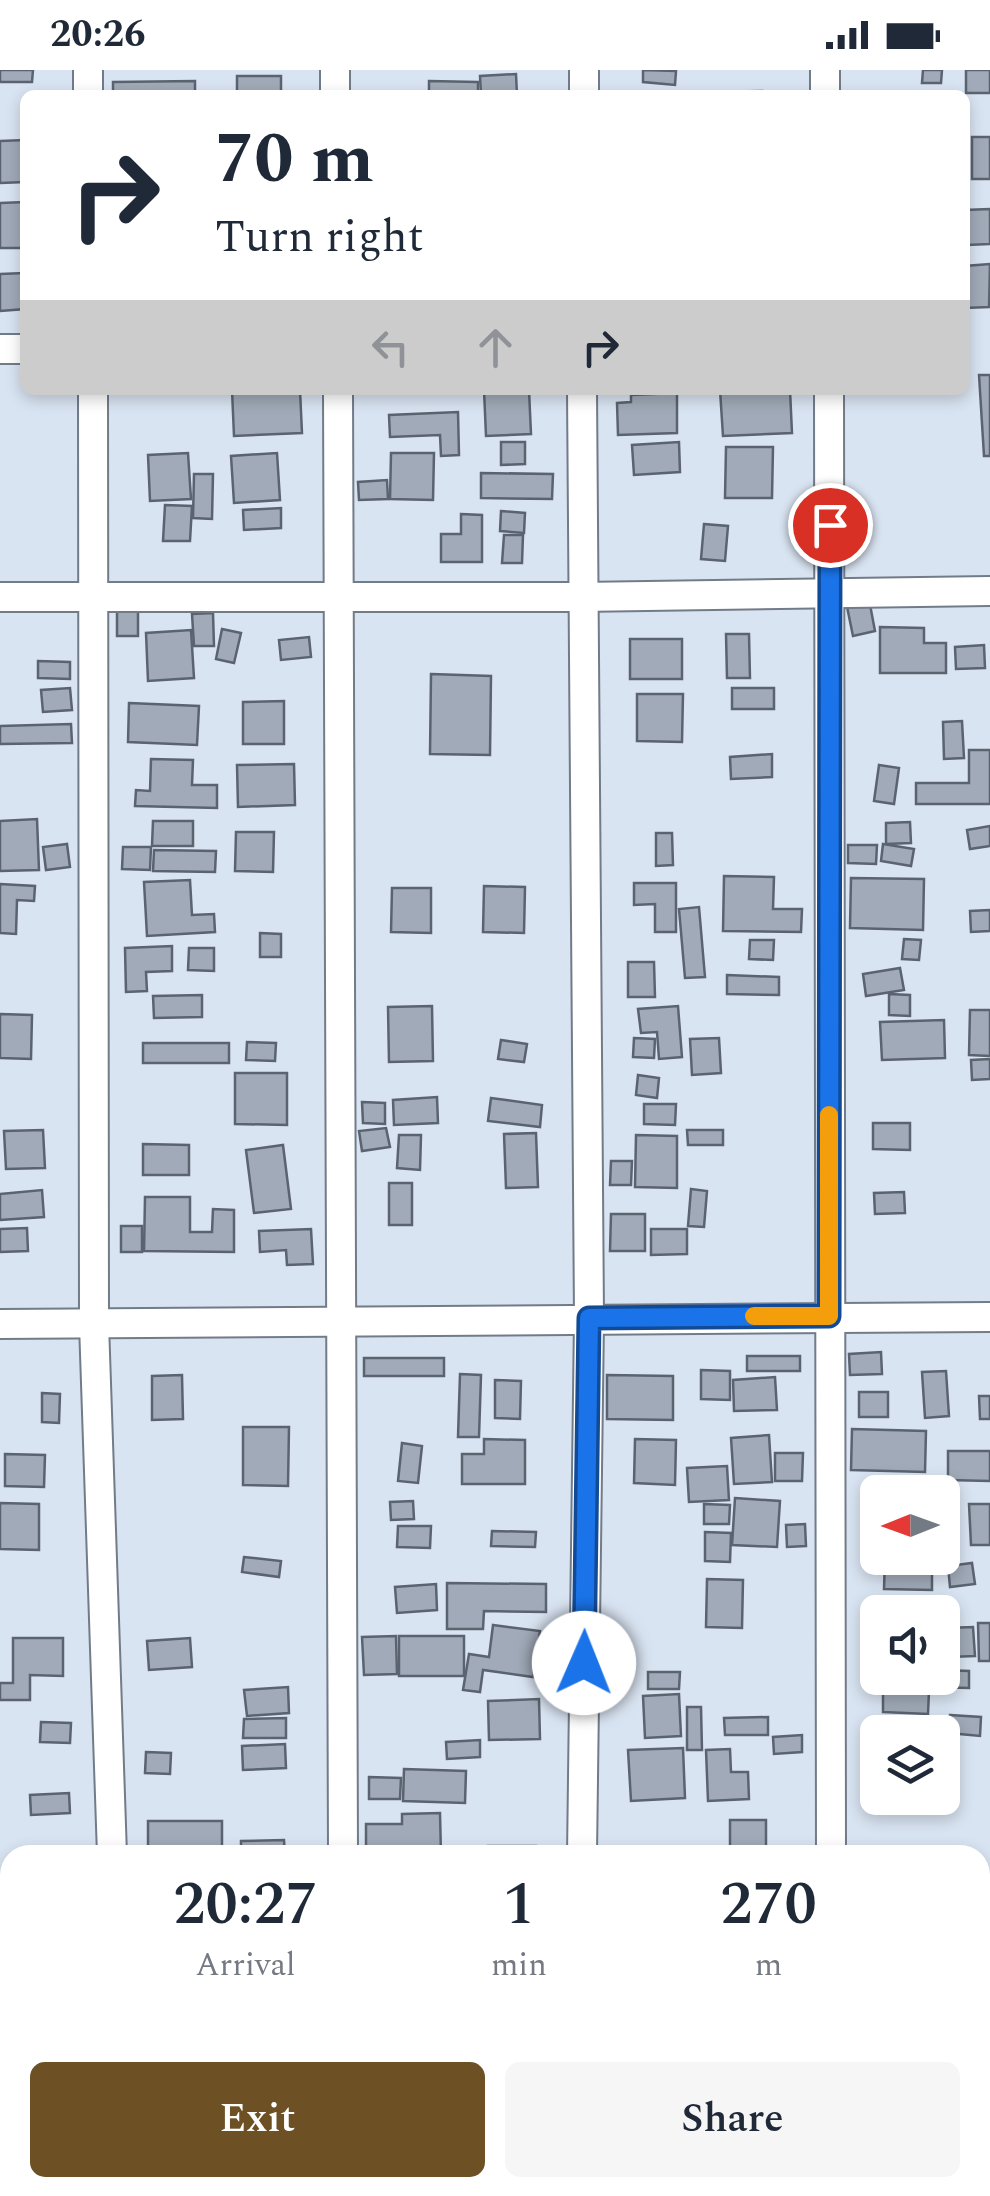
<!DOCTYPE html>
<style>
body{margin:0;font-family:Spectral,serif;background:#f6f6f7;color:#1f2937;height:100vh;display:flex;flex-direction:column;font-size:38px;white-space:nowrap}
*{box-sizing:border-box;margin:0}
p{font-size:32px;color:#747a83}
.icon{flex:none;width:55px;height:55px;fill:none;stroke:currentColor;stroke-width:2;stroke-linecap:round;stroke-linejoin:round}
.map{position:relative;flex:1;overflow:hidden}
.side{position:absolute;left:0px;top:1775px;width:990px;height:352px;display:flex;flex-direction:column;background:#fff;border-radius:30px 30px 0 0;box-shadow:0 5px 15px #0003}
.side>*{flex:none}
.hud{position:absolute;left:20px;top:20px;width:950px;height:305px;border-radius:15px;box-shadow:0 5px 15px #0003;background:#fff;color:#1f2937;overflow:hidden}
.needle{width:65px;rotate:269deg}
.tools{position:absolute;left:860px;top:1405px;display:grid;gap:20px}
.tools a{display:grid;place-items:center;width:100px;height:100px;border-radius:15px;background:#fff;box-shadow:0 5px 15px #0003;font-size:50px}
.pin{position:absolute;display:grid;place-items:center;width:85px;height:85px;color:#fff;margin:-42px;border:5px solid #fff;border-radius:50%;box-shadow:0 2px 10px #0007}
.me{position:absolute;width:110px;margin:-55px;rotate:1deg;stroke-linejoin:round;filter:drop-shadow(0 0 8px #0008)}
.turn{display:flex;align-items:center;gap:35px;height:210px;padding:0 30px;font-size:45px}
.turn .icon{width:130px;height:130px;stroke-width:2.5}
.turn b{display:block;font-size:70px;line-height:85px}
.lanes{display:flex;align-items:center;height:95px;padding:0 30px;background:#0003;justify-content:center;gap:50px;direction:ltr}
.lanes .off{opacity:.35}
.eta{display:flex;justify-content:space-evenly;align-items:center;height:170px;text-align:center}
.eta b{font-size:60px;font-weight:600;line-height:70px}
.cta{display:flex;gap:20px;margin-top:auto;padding:20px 30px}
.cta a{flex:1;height:115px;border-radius:15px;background:#6d5024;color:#fff;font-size:40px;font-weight:600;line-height:115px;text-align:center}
.cta a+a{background:#f6f6f7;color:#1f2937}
.status{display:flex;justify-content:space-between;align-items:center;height:70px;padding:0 50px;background:#fff;direction:ltr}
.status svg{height:28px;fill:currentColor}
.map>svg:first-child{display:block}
.building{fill:#a0aab8;stroke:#5b6370;stroke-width:2.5}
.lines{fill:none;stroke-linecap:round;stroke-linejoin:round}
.minor-casing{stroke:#727b88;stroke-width:32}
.minor{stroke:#fff;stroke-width:28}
.route-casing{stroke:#114b97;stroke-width:25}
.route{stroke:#1a73e8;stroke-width:18}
.slow{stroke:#f59e0b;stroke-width:18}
</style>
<div class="status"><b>20:26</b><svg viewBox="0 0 49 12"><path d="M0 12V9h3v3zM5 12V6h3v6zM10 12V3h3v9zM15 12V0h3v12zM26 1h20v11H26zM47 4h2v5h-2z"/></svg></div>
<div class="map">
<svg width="990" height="2126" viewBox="0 0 990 2126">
<rect width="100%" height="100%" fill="#d9e4f2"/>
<g class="building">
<path d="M0 0H33L32 12H0Z"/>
<path d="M643 0 676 1 675 15 643 12Z"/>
<path d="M923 0H942L941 13H922Z"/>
<rect x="966" y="0" width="24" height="23"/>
<path d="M516 4 517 25H481L480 6Z"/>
<rect x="237" y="6" width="44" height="19"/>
<path d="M195 11V23L227 25H113V12Z"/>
<path d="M429 11 478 12V25H429Z"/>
<path d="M762 21V25H697V22Z"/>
<rect x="972" y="67" width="18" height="42"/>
<path d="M25 70V112L0 113V71Z"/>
<path d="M25 132V178H0V133Z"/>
<path d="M990 139V174L967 175 965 140Z"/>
<path d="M990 194 989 237 965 238V196Z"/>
<path d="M24 203 25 239 0 241V204Z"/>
<path d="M979 305H990V386H984Z"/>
<path d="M232 320H300L302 363 234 366Z"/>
<path d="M484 320H529L531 364 486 366Z"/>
<path d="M720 320H790L792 363 723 366Z"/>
<path d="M677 323V363L618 365 617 333 631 332V325Z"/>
<path d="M458 342 459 385 441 386 440 365 390 367 389 345Z"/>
<path d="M501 372H525V394L501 395Z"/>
<path d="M679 372 680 402 634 405 632 375Z"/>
<path d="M726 377H773L772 428H725Z"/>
<path d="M188 383 191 429 150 431 148 385Z"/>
<path d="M277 383 280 430 234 433 231 386Z"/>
<path d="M391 383H434L433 430 390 429Z"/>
<path d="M481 403 553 404 552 429 481 428Z"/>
<path d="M194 404H213L212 449 193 448Z"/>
<path d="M387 410 388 429 359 430 358 412Z"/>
<path d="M165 435 192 436 190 471H163Z"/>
<path d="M281 438V458L244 460 243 440Z"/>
<path d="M501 441 525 443 524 463 500 461Z"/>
<path d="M461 444 482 445V492H441V464H461Z"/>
<path d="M704 454 728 456 725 491 701 489Z"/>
<path d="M504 465H523L522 493H502Z"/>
<path d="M868 524 875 561 853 566 845 527Z"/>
<rect x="117" y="541" width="21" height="25"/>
<path d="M213 543 214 576H194L192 544Z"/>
<path d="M880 557 924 558V573H946V603H880Z"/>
<path d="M222 559 241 563 234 593 216 589Z"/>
<path d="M191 560 194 608 148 611 146 563Z"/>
<path d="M726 564H749L750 608H727Z"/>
<path d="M309 567 311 587 281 590 279 570Z"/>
<rect x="630" y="569" width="52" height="40"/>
<path d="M984 575 985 598 956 599 955 577Z"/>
<path d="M38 591 70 592V609L38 608Z"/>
<path d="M431 604 491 606 490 685 430 684Z"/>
<path d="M70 618 72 640 43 642 41 620Z"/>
<rect x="732" y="618" width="42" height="21"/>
<path d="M637 624H683L682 672 637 671Z"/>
<path d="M284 631V674H243V632Z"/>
<path d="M129 633 199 636 197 675 128 672Z"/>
<path d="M962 651 964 688 944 689 943 652Z"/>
<path d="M71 654 72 673 0 674V656Z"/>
<path d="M969 680H990V734H916V713H969Z"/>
<path d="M772 684V707L731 709 730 687Z"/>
<path d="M151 689 193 690 192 715H217V738L135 736 136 720 150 721Z"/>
<path d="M294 694 295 735 238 737 237 695Z"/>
<path d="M879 695 899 698 894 734 874 731Z"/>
<path d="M37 749 39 800 0 801V751Z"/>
<path d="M153 751H193V776H152Z"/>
<path d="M910 752 911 773 886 774V753Z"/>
<path d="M990 756V776L970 779 967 760Z"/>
<path d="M236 762H274L273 802 235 801Z"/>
<path d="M656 763H672L673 795 656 796Z"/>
<path d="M67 774 70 797 46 800 43 777Z"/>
<path d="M883 774 914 779 911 796 881 791Z"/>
<path d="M848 775H877L876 794 848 793Z"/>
<path d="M123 777H151L150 800 122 799Z"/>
<path d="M154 780 216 781 215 802 153 801Z"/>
<path d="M724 806 774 807 773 839H802L801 862 723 861Z"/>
<path d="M851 808 924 809 923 860 850 858Z"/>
<path d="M190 810 192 845 214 844 215 862 147 866 144 812Z"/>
<path d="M634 813H676V862H655V834L634 835Z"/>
<path d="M0 814 35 816 34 831 17 830 16 864 0 863Z"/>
<path d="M484 816 525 817 524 863 483 862Z"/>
<path d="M392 818H431V863L391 862Z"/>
<path d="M699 837 705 907 685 908 679 839Z"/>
<path d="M990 840V861L971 862 970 841Z"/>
<path d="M260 863 281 864V887H260Z"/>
<path d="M904 869 921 870 919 890 902 889Z"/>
<path d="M750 870H774L773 890 749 889Z"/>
<path d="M172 876V901L146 902 147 921 126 922 125 878Z"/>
<path d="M189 878H214V901L188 900Z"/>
<path d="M628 892H654L655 927H628Z"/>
<path d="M900 898 904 920 866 926 863 904Z"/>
<path d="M727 905 779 907V925L727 924Z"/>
<path d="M889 924 910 925V946L889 945Z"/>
<path d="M202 925V947L154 948 153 926Z"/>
<path d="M432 936 433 991 389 992 388 937Z"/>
<path d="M678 936 682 987 659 989 657 962 641 963 638 939Z"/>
<path d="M970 940H990V986L969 985Z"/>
<path d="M0 944 32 945 31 989 0 988Z"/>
<path d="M944 950 945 988 882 990 880 952Z"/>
<path d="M634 968 655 969 654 988 633 987Z"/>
<path d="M719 968 721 1003 692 1005 690 969Z"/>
<path d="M501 970 527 974 524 992 498 989Z"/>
<path d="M247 972 276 973 275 991 246 990Z"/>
<rect x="143" y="973" width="86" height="20"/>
<path d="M990 989V1009L972 1010 971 990Z"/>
<path d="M235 1003H287V1055L235 1054Z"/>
<path d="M638 1005 659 1008 657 1028 636 1025Z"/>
<path d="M437 1027 438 1053 394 1055 393 1030Z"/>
<path d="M491 1028 542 1035 540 1057 488 1051Z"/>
<path d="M362 1032 385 1033V1054L363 1053Z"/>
<path d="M644 1034H676L675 1055 644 1054Z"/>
<path d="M873 1053H910V1080L873 1079Z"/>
<path d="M386 1058 390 1077 362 1081 359 1061Z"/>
<path d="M43 1060 45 1098 6 1099 4 1061Z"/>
<path d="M687 1060H723V1075H688Z"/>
<path d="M536 1063 538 1117 506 1118 504 1064Z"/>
<path d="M399 1065H421L420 1100 397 1098Z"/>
<path d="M636 1065 677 1066V1118L635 1117Z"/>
<path d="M143 1074 189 1075V1105H143Z"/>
<path d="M283 1075 291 1139 254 1143 246 1080Z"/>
<path d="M611 1091H632L631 1115H610Z"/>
<rect x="389" y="1113" width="23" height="42"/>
<path d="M691 1119 707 1121 704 1157 688 1156Z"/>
<path d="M42 1120 44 1147 0 1150V1124Z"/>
<path d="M904 1122 905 1143 875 1144 874 1123Z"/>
<path d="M145 1127H190V1162H212L213 1139 234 1140V1182L144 1181Z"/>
<path d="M611 1144H645V1181H610Z"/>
<rect x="121" y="1156" width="21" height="26"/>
<path d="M27 1158 28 1181 0 1182V1159Z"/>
<path d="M311 1159 313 1194 287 1195 286 1180 260 1182 259 1161Z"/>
<path d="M651 1159H687V1184L651 1185Z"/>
<path d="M881 1282 882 1304 850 1305 849 1284Z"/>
<rect x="747" y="1286" width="53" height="15"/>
<rect x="364" y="1288" width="80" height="18"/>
<path d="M701 1300 730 1301V1330L701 1329Z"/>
<path d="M946 1301 949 1346 925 1348 922 1302Z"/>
<path d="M460 1304 481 1305 479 1367H458Z"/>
<path d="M182 1305 183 1349 152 1350V1306Z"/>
<path d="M607 1305 673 1306V1350L607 1349Z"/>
<path d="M775 1307 777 1340 734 1341 733 1310Z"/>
<path d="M495 1310 521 1311 520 1349 495 1348Z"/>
<rect x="859" y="1322" width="29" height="25"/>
<path d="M42 1323 60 1324 59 1353 42 1352Z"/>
<path d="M979 1326H990V1349H980Z"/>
<path d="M243 1357H289L288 1416 243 1415Z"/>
<path d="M852 1359 926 1361 925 1402 851 1400Z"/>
<path d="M769 1365 772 1412 734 1414 731 1368Z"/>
<path d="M484 1369 525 1370V1414H462V1384H484Z"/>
<path d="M635 1369 676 1370 675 1415 634 1413Z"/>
<path d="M402 1373 422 1376 418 1413 398 1411Z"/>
<path d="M948 1381H990V1411L948 1410Z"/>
<path d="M775 1383H803L802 1411H775Z"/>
<path d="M5 1384 45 1385 44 1417 5 1416Z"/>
<path d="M727 1396 729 1430 689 1432 687 1398Z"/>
<path d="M735 1428 780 1431 777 1477 732 1475Z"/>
<path d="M413 1431 414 1449 391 1450 390 1432Z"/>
<path d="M0 1433 39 1434V1480L0 1479Z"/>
<path d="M704 1434 730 1435 729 1454H704Z"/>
<path d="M969 1434H990V1475H971Z"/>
<path d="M805 1454 806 1476 787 1477 786 1455Z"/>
<path d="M398 1456H431L430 1478 397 1477Z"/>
<path d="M492 1461 536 1462 535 1477 491 1476Z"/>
<path d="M705 1462 731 1463 730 1492 705 1491Z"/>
<path d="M244 1487 281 1491 279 1507 242 1502Z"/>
<path d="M885 1488H932V1520L884 1519Z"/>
<path d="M972 1493 975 1514 950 1517 948 1496Z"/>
<path d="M707 1509 743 1510 742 1558 706 1557Z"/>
<path d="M447 1513 546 1514V1542L484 1541 483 1559H447Z"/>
<path d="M436 1514 437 1540 397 1543 395 1517Z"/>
<path d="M978 1553H990V1591H979Z"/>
<path d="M493 1555 540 1561 533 1607 483 1600 480 1622 463 1620 469 1584 489 1587Z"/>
<path d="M973 1557 975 1586 949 1587 947 1558Z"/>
<path d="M396 1566 397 1604 364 1605 362 1567Z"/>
<rect x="399" y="1566" width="65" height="40"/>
<path d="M13 1568H63V1606L30 1605V1630H0V1613H13Z"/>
<path d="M190 1568 192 1597 149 1600 147 1571Z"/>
<path d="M942 1600 969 1601V1618L930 1617V1608H942Z"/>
<path d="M648 1602H680L679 1619H648Z"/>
<path d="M288 1617 289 1643 247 1646 244 1620Z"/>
<path d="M883 1620 929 1621 928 1644 883 1642Z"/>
<path d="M679 1624 681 1666 645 1668 643 1626Z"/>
<path d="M539 1629 540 1669 489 1670 488 1631Z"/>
<path d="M687 1637H701L702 1680H687Z"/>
<path d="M950 1645 981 1647 980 1666 949 1663Z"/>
<path d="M768 1647V1665H725L724 1648Z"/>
<path d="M286 1648V1668H243L244 1649Z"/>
<path d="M41 1652 71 1653 70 1673 40 1672Z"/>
<path d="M802 1665V1682L774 1684 773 1667Z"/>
<path d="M480 1670V1687L447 1689 446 1672Z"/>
<path d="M285 1674 286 1698 243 1700 242 1676Z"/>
<path d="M683 1678 685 1728 631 1731 628 1680Z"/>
<path d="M730 1679 731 1702H748L749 1729 708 1731 706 1680Z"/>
<path d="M146 1682 171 1683 170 1704 145 1703Z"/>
<path d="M404 1699 466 1701 465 1733 403 1731Z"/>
<path d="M369 1707 401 1708 400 1729H369Z"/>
<path d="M69 1723 70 1743 31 1745 30 1725Z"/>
<path d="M440 1743 441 1785H366V1754H402V1744Z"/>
<rect x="730" y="1750" width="36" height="35"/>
<rect x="148" y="1751" width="74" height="34"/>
<path d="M284 1770 285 1785H241V1771Z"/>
<rect x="488" y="1776" width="48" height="9"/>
<rect x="0" y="1995" width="10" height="46"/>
</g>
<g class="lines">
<g class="minor-casing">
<g id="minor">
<path d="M88 0V25"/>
<path d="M335 0V25"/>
<path d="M825 0V25"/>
<path d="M584 25V0"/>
<path d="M0 279H25"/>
<path d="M93 320 94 1254 112 1785"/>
<path d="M338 320 343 1785"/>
<path d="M582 320 589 1248 582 1785"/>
<path d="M829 320 831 1785"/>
<path d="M0 527H580L990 521"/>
<path d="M0 1254 990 1247"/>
<path d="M980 1956H990"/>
<path d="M0 1958H10"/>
<path d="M343 2118V2126"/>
<path d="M582 2118V2126"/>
<path d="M108 2126V2118"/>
<path d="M831 2126V2118"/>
</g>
</g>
<use href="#minor" class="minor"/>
</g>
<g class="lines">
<g class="route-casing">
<path id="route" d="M584 1593 589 1248 829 1246 830 455"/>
</g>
<use href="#route" class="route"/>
<path class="slow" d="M754 1246H829V1045"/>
</g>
</svg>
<div class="tools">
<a><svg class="needle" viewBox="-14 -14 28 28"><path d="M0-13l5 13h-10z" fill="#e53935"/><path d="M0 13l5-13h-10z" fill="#747a83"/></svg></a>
<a><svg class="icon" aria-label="sound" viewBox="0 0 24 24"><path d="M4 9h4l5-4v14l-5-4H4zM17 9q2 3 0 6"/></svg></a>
<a><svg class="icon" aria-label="layers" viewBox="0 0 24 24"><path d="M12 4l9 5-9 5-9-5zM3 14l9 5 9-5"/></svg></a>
</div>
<div class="pin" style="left:830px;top:455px;background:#d93025"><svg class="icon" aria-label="arrive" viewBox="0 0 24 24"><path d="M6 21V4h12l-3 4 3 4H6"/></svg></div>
<svg class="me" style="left:584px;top:1593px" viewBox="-20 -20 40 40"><circle r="19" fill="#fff"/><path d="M0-13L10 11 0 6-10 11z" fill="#1a73e8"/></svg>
<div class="hud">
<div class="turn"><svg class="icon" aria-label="right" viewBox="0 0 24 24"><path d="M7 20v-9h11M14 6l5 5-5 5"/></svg><div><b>70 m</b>Turn right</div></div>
<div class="lanes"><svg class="icon off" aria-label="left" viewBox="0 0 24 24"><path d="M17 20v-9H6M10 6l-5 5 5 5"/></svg><svg class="icon off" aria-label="ahead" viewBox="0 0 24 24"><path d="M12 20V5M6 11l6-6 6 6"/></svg><svg class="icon" aria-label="right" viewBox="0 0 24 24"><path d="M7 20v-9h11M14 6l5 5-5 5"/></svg></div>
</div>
<section class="side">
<div class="eta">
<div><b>20:27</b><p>Arrival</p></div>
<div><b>1</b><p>min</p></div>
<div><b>270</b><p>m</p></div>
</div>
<div class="cta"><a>Exit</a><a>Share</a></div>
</section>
</div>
